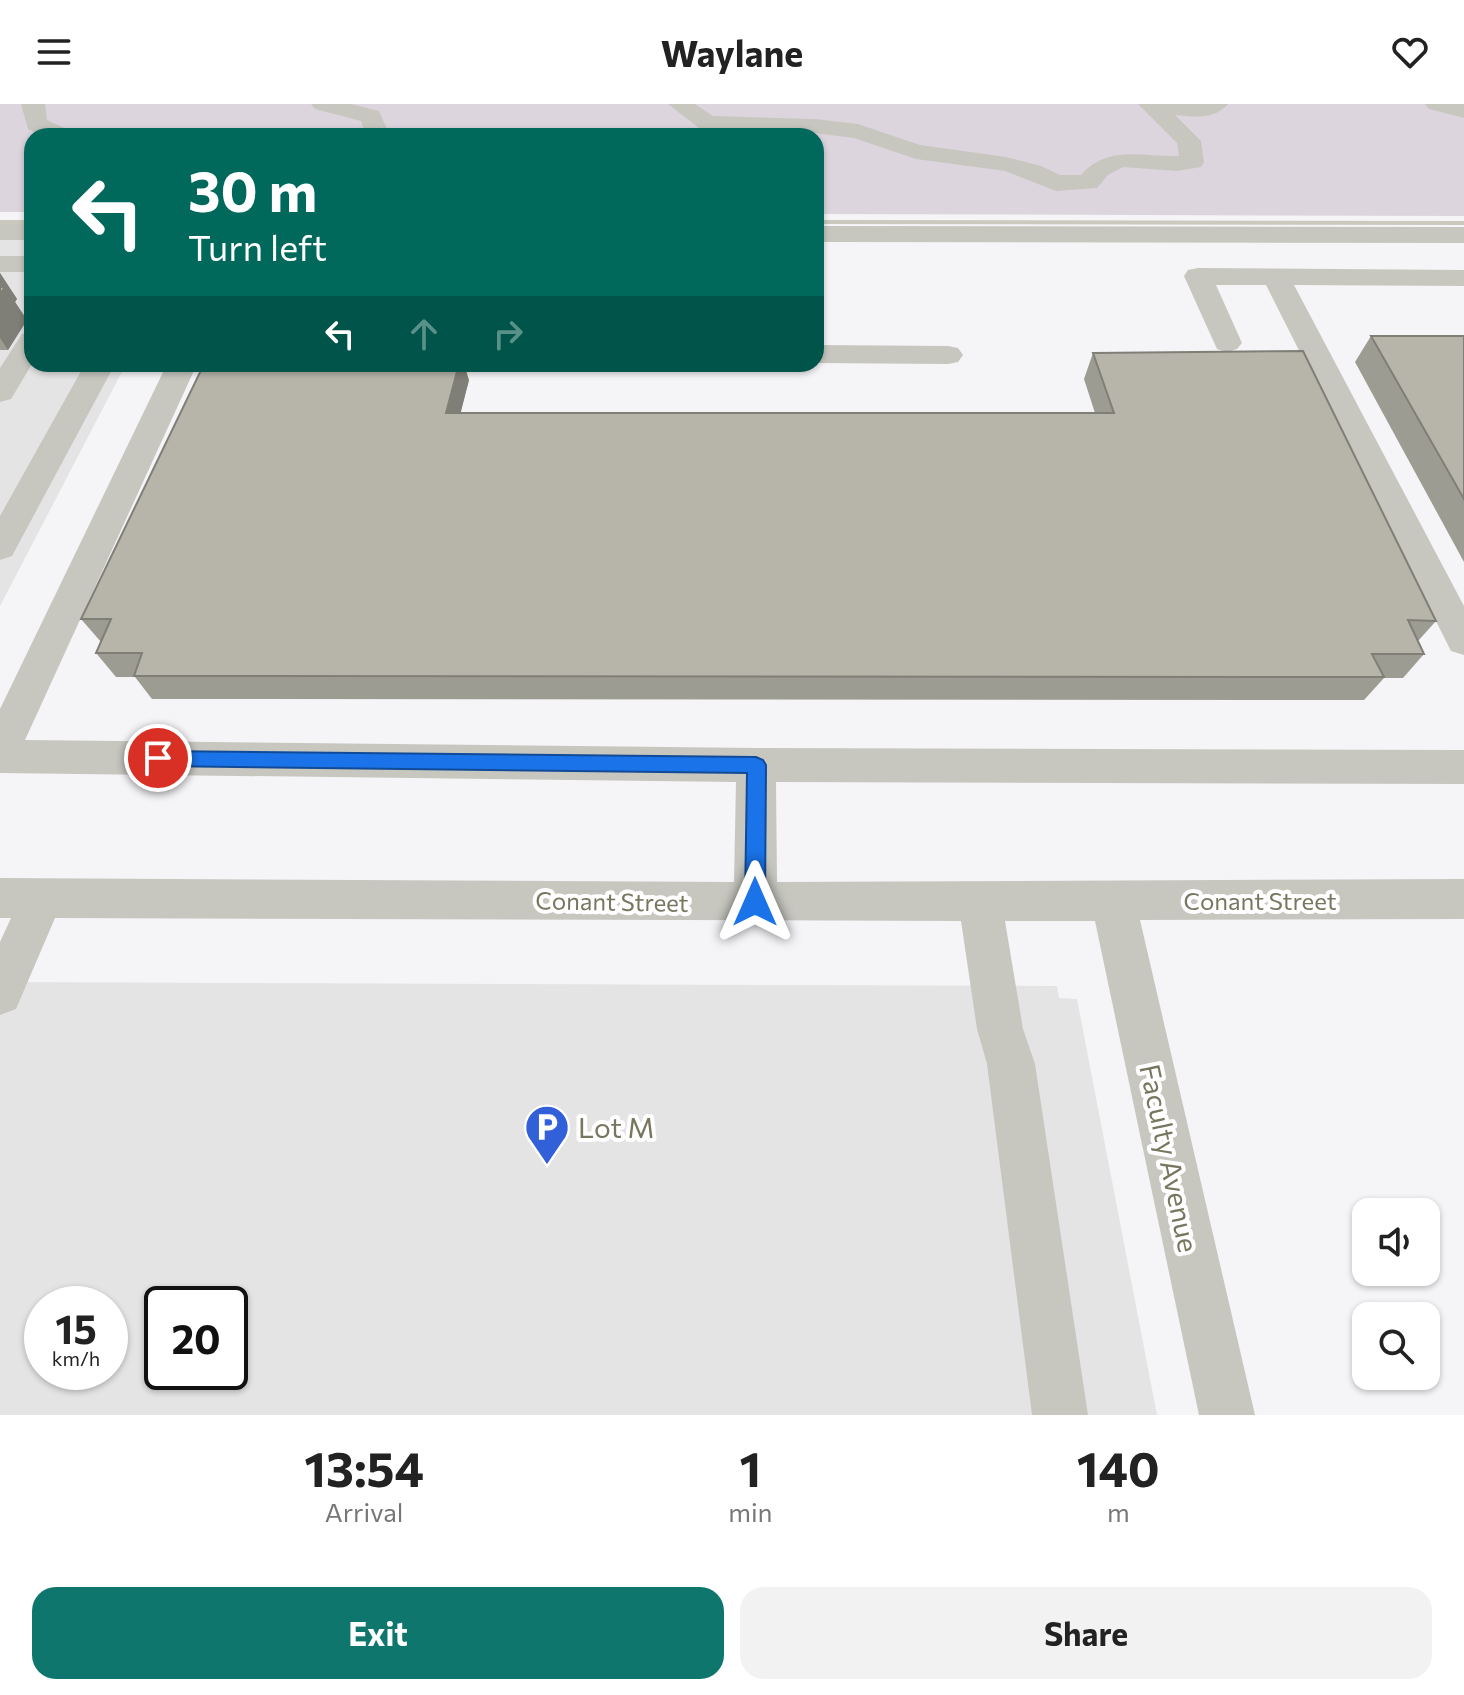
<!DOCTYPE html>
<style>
body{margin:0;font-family:Commissioner,sans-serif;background:#f2f2f2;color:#222;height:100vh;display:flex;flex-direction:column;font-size:30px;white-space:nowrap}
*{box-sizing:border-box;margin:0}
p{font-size:26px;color:#767676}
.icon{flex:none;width:44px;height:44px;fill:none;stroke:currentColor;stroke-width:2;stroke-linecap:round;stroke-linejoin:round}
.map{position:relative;height:1311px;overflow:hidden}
.drawer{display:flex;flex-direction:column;background:#fff;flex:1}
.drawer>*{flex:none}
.guide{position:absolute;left:24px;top:24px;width:800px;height:244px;border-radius:24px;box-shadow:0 2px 6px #0004;background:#00695c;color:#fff;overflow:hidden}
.fabs{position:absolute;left:1352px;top:1094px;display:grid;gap:16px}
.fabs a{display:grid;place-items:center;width:88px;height:88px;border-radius:16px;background:#fff;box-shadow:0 2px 6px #0004;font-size:40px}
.speed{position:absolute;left:24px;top:1182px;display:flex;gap:16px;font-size:40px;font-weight:700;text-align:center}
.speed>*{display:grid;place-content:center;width:104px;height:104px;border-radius:50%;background:#fff;box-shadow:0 2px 6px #0004;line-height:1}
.speed small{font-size:20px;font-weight:400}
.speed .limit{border:4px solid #111;border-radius:12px;background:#fff;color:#111}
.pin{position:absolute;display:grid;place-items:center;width:68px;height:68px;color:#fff;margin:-34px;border:4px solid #fff;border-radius:50%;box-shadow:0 2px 8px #0007}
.me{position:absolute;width:88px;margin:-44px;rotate:0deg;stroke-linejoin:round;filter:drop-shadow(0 0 6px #0008)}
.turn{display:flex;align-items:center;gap:28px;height:168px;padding:0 32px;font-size:36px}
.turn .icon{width:104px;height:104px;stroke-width:2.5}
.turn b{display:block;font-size:56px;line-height:68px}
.lanes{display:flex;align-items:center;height:76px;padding:0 32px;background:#0003;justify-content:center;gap:40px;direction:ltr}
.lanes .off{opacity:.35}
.eta{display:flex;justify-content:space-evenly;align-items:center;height:136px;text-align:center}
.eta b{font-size:48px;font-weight:700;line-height:56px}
.primary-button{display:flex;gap:16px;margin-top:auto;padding:16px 32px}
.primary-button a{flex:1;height:92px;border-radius:24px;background:#0f766e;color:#fff;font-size:32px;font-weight:700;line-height:92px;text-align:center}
.primary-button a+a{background:#f2f2f2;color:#222}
header{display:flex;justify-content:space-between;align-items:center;height:104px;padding:0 32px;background:#fff;font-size:36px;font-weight:700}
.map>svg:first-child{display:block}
.built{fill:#e5e4e4;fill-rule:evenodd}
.green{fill:#ddd5dd}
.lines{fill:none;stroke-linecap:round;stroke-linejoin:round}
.stream{fill:#cbc8be;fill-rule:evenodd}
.minor{fill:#c7c7c0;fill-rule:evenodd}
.wall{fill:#9d9c92}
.shaded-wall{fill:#807f77}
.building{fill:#b7b5aa;stroke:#807f77;stroke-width:2}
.route{fill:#1a73e8;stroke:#114b97;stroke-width:2}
.labels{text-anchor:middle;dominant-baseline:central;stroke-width:8;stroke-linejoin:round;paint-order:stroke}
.street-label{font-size:24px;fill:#78765f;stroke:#fff}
.near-poi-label{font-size:28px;fill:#78765f;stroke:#fff;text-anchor:start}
.near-street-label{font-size:28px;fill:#78765f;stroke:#fff}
</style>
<header><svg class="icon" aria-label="menu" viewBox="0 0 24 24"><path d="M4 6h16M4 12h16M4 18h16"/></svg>Waylane<svg class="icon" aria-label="heart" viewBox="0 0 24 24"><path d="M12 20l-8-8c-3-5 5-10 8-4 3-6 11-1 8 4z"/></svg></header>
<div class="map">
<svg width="1464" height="1311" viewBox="0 0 1464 1311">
<rect width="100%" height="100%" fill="#f5f4f7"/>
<g class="built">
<path d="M0 135H32V260H126L0 502Z"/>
<path d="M0 878 1057 882 1059 894 1077 895 1157 1311H0ZM42 1200H110V1268H42ZM162 1200H230V1268H162Z"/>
</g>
<path class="green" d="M0 0H1464V112L816 110V32H32V108H0Z"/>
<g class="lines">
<g class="stream">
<rect x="0" y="116" width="32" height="4"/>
<path d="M816 116 1464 117V121L816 120Z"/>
</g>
<g class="minor">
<path d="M21 0H45L47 16 71 27 75 32H43L28 25Z"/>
<path d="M311 0H351L379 7 390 32H366L361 17 315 5Z"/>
<path d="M668 0H695L713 12 815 15 858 20 920 41 1006 53 1041 62 1060 71H1081C1108 40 1142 53 1179 52L1177 39 1138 0H1228C1214 16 1194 13 1175 11L1201 37 1204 58 1201 63 1177 67 1123 63 1108 71 1097 84 1056 87 1005 67 916 55 854 34 815 29 707 26 699 24Z"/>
<path d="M1425 0H1464V14L1429 5Z"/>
<rect x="0" y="120" width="32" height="16"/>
<path d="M816 122 1464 123V139L816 138Z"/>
<rect x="0" y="152" width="32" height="16"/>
<path d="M1198 164 1464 166V182L1294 181 1464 502V551L1451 547 1446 537 1266 181H1216L1242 239 1237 245 1227 248 1217 245 1184 172 1188 166Z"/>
<path d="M32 227V260L11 295 0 298V264L22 230Z"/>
<path d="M816 241 948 242 958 244 963 251 958 258 948 260 816 259Z"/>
<path d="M85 260H115L12 452 0 456V412Z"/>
<path d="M167 260H197L25 636 756 644 1464 646V680L776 678 777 778 1464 775V815L1140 816 1255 1311H1199L1095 817H1005L1023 925 1035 960 1088 1311H1032L987 960 977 925 961 817 55 814 16 905 0 911V838L11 814H0V774L734 778 736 678 0 669V605Z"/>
</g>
</g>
<g class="wall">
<path d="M0 169 17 195 15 198 27 216 8 246H0Z"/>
<path d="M1371 232H1464V458L1355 258Z"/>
<path d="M1093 249 1436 517 1418 537 1424 550 1403 574H1384L1364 596 152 595 135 573H116L96 549 101 538 81 515 469 276 460 309H1095L1084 275Z"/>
</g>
<g class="shaded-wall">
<path d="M0 169 17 195 15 198 27 216 8 246 0 234Z"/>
<path d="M459 260H464L469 276 454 335 446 309Z"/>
</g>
<g class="building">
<path d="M0 183H5L0 190Z"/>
<path d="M1371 232H1464V395Z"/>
<path d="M1303 247 1436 517 1408 516 1424 550H1372L1384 573 134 572 142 549H96L111 515H81L204 260H459L446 309H1114L1093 249Z"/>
</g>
<path class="route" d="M158 647 756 653 763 656 766 661 765 798 762 805 755 807 748 805 745 798 747 669 158 662 151 660 149 654 151 649Z"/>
<defs>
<g id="parking-pin" transform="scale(2.3)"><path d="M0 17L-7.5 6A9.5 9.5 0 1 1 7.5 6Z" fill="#3260d9" stroke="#fff"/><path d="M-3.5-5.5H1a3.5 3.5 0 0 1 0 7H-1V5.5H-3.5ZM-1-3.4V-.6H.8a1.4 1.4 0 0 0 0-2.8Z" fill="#fff"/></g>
</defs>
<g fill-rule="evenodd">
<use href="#parking-pin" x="547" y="1023"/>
</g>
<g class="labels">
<g class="street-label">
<text x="1260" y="796">Conant Street</text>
<text transform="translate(612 797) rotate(1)">Conant Street</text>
</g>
<g class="near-poi-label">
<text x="578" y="1023">Lot M</text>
</g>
<g class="near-street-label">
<text transform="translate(1170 1054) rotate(78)">Faculty Avenue</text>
</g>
</g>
</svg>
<div class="fabs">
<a><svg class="icon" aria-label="sound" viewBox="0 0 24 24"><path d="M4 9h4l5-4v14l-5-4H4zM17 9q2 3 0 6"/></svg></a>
<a><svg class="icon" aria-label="search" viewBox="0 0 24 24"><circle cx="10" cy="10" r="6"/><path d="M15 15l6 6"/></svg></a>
</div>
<div class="speed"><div>15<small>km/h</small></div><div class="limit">20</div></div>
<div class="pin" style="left:158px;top:654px;background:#d93025"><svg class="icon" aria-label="arrive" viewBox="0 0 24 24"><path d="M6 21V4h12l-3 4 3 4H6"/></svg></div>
<svg class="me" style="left:755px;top:798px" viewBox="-20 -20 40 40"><path d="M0-17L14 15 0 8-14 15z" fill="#1a73e8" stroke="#fff" stroke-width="4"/></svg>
<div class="guide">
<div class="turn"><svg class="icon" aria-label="left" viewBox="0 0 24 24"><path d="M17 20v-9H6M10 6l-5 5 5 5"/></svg><div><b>30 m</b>Turn left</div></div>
<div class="lanes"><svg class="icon" aria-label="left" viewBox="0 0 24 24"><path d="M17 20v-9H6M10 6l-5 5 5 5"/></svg><svg class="icon off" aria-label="ahead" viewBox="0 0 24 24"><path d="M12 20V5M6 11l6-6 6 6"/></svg><svg class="icon off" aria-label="right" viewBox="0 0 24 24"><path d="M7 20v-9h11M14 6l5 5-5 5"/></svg></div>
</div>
</div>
<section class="drawer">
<div class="eta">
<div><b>13:54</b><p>Arrival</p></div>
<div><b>1</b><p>min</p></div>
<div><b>140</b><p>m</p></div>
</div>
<div class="primary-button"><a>Exit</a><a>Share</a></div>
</section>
